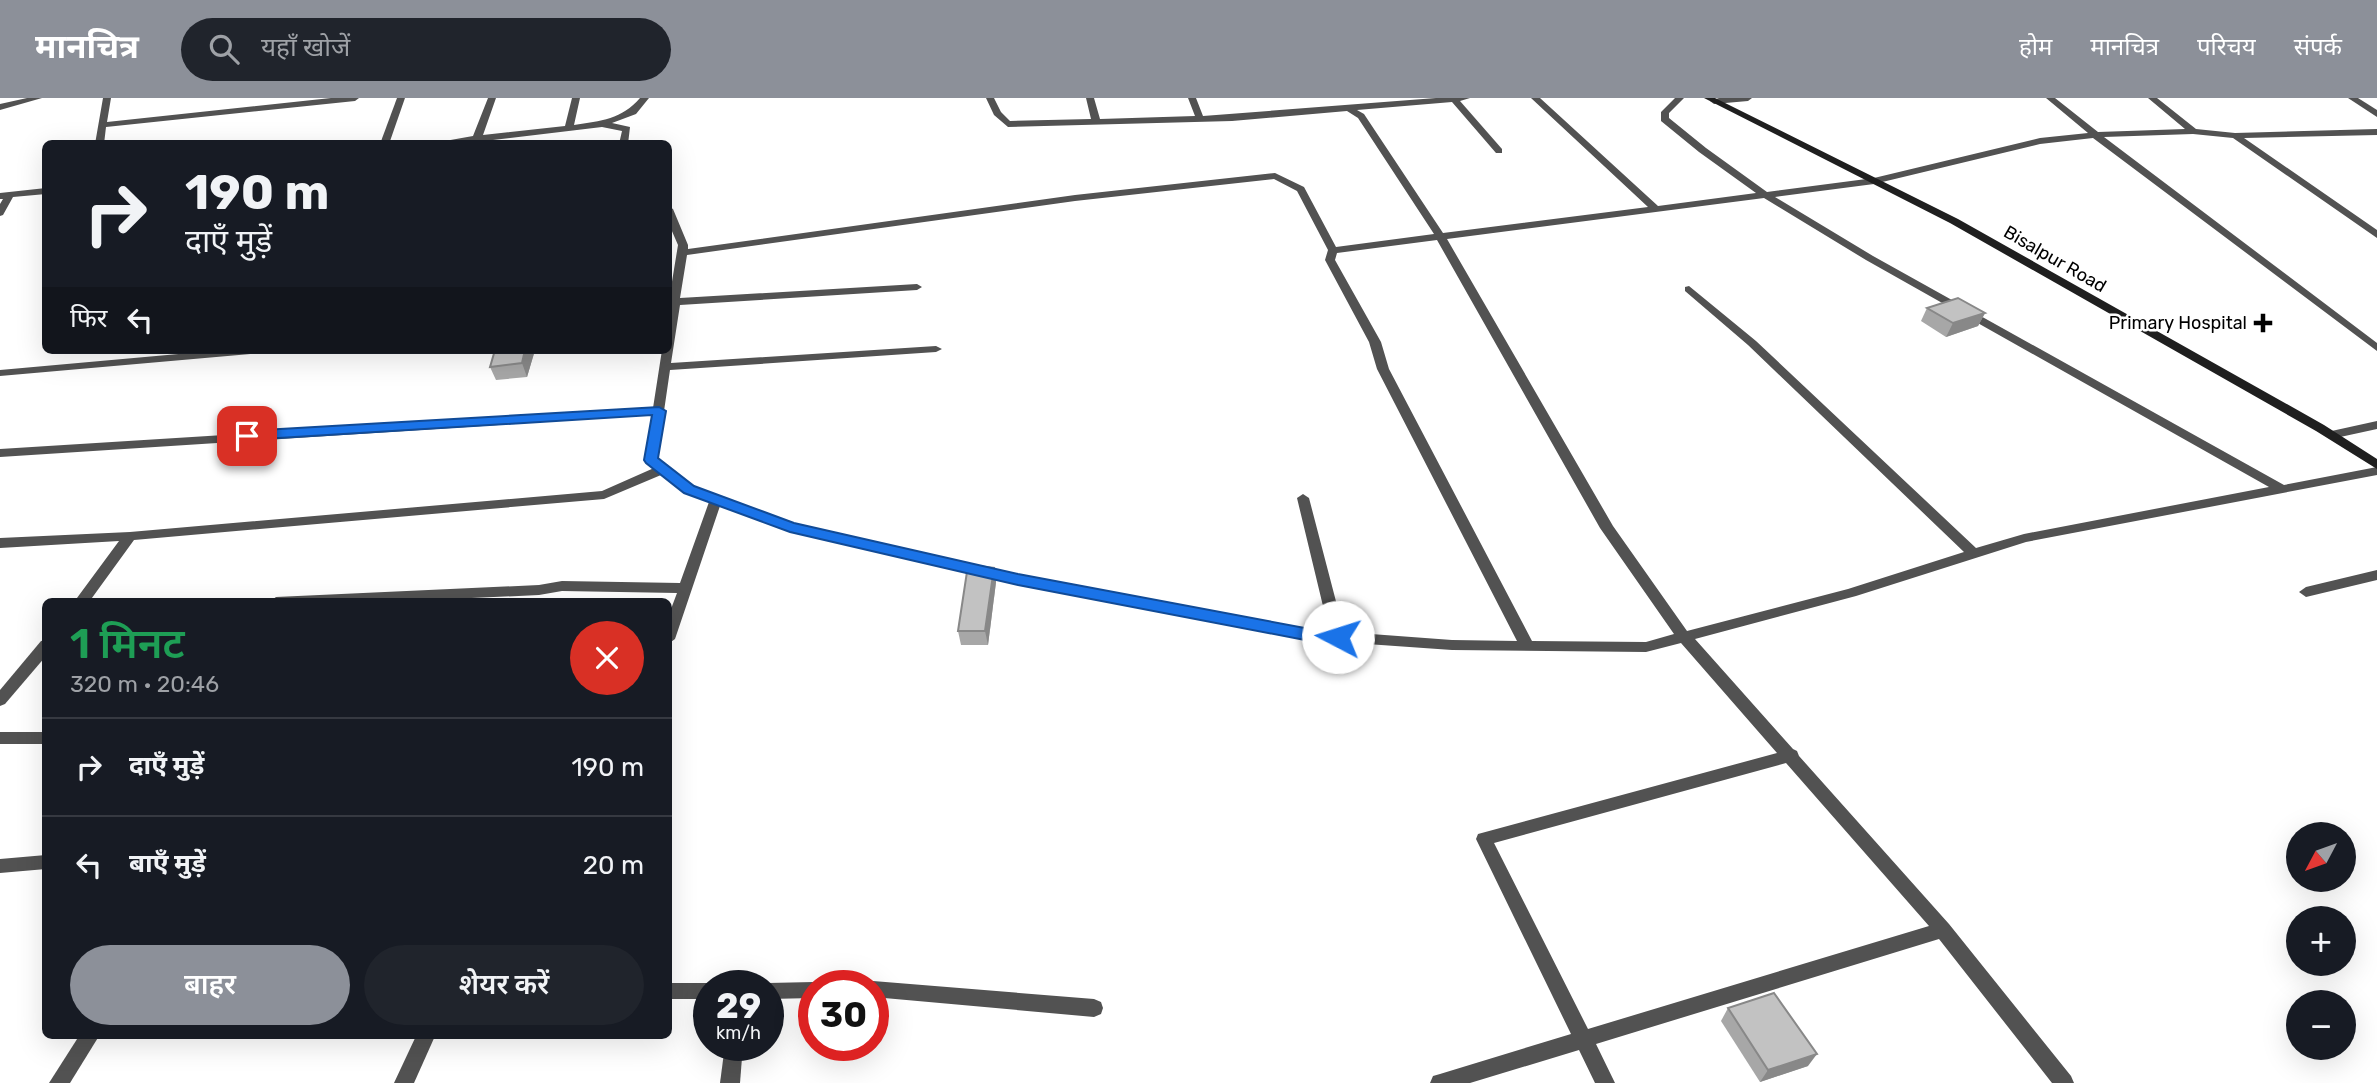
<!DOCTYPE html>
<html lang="hi">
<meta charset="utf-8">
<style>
body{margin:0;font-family:Rubik,"Noto Sans Devanagari",sans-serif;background:#20242c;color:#f1f3f6;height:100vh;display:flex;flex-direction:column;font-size:26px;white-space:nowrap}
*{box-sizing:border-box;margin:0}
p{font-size:23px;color:#9ea1a6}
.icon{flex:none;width:38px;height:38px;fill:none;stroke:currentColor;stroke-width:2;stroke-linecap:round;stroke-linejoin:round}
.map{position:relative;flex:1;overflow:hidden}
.panel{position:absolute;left:42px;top:500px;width:630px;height:441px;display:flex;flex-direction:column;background:#171b24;border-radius:10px;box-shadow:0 7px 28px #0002}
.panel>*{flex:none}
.top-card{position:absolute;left:42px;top:42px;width:630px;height:214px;border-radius:10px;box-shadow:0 7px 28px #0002;background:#171b24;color:#f1f3f6;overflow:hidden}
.needle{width:46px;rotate:229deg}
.tools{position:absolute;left:2286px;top:724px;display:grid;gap:14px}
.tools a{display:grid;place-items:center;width:70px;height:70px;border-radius:50%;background:#171b24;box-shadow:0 7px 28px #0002;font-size:35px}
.speed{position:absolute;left:693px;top:872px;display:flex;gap:14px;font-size:35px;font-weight:700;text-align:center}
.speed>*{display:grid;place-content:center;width:91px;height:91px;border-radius:50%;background:#171b24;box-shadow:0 7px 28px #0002;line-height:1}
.speed small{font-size:18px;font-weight:400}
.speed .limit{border:10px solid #d22;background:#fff;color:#111}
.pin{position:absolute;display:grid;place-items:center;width:60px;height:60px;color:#fff;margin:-30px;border-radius:14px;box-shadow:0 4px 10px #0006}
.me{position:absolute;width:77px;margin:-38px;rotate:275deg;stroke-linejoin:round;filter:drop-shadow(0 0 5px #0008)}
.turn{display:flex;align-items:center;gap:24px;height:147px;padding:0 28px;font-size:32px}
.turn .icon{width:91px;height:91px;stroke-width:2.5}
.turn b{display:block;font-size:49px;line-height:60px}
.then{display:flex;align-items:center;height:66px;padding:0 28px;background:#0003;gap:14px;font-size:26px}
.round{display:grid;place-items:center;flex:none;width:74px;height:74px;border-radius:37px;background:#20242c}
.summary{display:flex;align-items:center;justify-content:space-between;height:119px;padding:0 28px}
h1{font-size:42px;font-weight:600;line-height:52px;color:#1e9e55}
.cta{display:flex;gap:14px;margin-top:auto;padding:14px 28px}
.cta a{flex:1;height:80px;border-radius:42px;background:#8c9099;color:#fff;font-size:28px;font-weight:600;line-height:80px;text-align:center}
.cta a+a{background:#20242c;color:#f1f3f6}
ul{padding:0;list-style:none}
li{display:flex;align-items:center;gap:21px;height:98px;padding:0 28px;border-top:2px solid #363941}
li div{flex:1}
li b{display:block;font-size:26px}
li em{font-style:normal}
header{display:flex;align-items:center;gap:42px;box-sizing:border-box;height:98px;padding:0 35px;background:#8c9099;color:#fff}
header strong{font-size:33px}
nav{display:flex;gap:38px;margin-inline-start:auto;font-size:24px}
.search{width:490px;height:63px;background:#20242c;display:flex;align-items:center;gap:18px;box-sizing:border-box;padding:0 24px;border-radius:38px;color:#9ea1a6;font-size:26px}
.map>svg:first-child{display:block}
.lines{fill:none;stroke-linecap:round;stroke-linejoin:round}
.minor{fill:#525252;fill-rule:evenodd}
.secondary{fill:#1f1f1f;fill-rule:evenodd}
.wall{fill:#a7a7a7}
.shaded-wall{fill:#888}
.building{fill:#c2c2c2;stroke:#888;stroke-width:2}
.route{fill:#1a73e8;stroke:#114b97;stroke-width:2}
.poi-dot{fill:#000;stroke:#fff;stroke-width:2.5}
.labels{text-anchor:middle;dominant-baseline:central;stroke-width:5;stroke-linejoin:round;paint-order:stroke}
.far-street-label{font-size:18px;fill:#000;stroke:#fff}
.far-poi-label{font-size:18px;fill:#000;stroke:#fff;text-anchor:end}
</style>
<header>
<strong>मानचित्र</strong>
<div class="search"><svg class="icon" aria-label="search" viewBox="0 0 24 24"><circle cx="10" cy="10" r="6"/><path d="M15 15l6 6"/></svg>यहाँ खोजें</div>
<nav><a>होम</a><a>मानचित्र</a><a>परिचय</a><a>संपर्क</a></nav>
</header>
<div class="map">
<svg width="2377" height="985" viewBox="0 0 2377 985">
<rect width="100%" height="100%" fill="#fff"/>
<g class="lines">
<g class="minor">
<path d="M27 0H42L0 12V6Z"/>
<path d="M103 0H111L107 24 331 0H359L355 3 106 29 104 46H95Z"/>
<path d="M397 0H405L389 46H380Z"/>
<path d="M488 0H496L483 37 565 28 572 0H580L574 27C601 23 622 21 640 0H649L636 16 612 25 630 29 628 46H619L622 33 602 29 459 46H428L473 38Z"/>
<path d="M986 0H994L1001 14 1010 23 1091 21 1086 0H1094L1100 21 1195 18 1188 0H1196L1203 18 1436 0H1470L1460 3 1502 51V55H1496L1452 4 1357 12 1364 16 1443 135 1648 109 1531 0H1540L1658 108 1756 95 1699 54 1661 23V14L1675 0H1684L1669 15V20L1706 50 1767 94 1874 80 2040 40 2088 35 2046 0H2055L2098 34 2185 31 2148 0H2157L2196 31 2235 35 2377 31V37L2244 40 2377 132V140L2233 40 2193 36 2104 39 2377 245V253L2093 40 2040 46 1874 86 1775 99 1873 158 2284 387 2377 369V377L2026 444 1856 498 1695 541 1793 651 1797 653 1799 658 1949 826 2071 978 2074 985H2052L1939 841 1596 946 1615 985H1595L1579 952 1470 985H1430L1433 978 1440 976 1571 936 1476 741 1478 736 1777 655 1681 545 1646 554 1452 552 1310 542 1018 487 790 433 720 408 675 541 668 546V519L677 495 562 493 539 497 384 504H269L276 499 539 487 562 483 680 485 709 404 684 395 661 377 604 401 134 442 89 504H74L119 443 0 450V440L130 434 602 393 654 370 645 362 652 317 0 359V351L653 310 662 252H668V208L678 147 668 124V108L673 111 688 147V151L1075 97 1275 75 1304 89 1336 149 1434 136 1358 20 1347 13 1232 23 1008 29 994 17ZM1274 81 1297 93 1328 152 1325 162 1369 244 1377 271 1517 543 1452 542 1344 534 1309 400 1303 396 1297 400 1329 533 1310 532 1018 477 793 425 694 389 657 361 670 272 936 254 942 251 936 248 671 265 680 207 917 192 922 189 917 186 680 200 687 157 1075 103ZM1764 100 1866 162 2269 389 2024 436 1976 450 1756 243 1689 188 1685 189V193L1748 247 1964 454 1848 491 1687 533 1613 428 1447 141ZM1437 142 1600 430 1674 536 1646 544 1532 543 1389 271 1381 244 1335 162 1337 155ZM1786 665 1929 828 1588 931 1494 745Z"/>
<path d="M1719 0H1752L1748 3 1714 6 1710 3Z"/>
<path d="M2348 0H2358L2377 12V19Z"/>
<path d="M46 90V96L13 99 3 117 0 118V106L3 101H0V95Z"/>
<path d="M223 252H268L262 255 0 278V272Z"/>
<path d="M2377 323V331L2331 341 2325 337 2327 334Z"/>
<path d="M2377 472V482L2306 499 2299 494 2306 489Z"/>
<path d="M46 542V558L5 606 0 608V592L41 543Z"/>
<rect x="0" y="634" width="46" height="12"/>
<path d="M46 757V771L0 775V761Z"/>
<path d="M873 883 1094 901 1101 904 1103 910 1101 916 1094 919 873 899V887H866Z"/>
<path d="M814 884 821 887H814V900L768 901V887H761L768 885Z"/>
<path d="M668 885H709L716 887H709V901H668Z"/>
<path d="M79 938H99L70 985H49Z"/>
<path d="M416 938H435L414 985H394Z"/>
<path d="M725 947H743L740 985H720Z"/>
</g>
<path class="secondary" d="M1704 0H1715L1958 121 2324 327 2377 361V371L2316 333 1950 125Z"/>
</g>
<g class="wall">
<path d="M1927 210 1985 215 1978 228 1946 239 1921 223Z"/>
<path d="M495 252H535L527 279 496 282 490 269Z"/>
<path d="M994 470 996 484 988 547H961L958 533Z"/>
<path d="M1728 910 1808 968 1760 984 1721 923Z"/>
</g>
<g class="shaded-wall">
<path d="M1985 215 1978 228 1946 239 1953 225Z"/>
<path d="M525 252H535L527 279 522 265Z"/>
<path d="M994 470 996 484 988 547 985 533Z"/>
<path d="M1817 956 1808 968 1760 984 1768 972Z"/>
</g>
<g class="building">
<path d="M1958 200 1985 215 1953 225 1927 210Z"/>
<path d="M495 252H525L522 265 490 269Z"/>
<path d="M968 467 994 470 985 533H958Z"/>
<path d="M1774 895 1817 956 1768 972 1728 910Z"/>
</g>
<path class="route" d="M659 309 666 313 658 360 694 388 794 425 1018 476 1310 531 1338 533 1346 539 1338 545 1310 543 1018 487 790 434 684 395 646 365 644 362 652 317 247 342 240 338 247 333Z"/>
<path class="poi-dot" d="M2259.5 214.5h7v7h7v7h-7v7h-7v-7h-7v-7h7z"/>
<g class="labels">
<g class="far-street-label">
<text transform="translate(2055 161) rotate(30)">Bisalpur Road</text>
</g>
<g class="far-poi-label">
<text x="2247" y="225">Primary Hospital</text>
</g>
</g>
</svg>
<div class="tools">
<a><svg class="needle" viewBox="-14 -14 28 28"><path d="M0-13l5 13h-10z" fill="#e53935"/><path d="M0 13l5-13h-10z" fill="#9ea1a6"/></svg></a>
<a>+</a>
<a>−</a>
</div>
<div class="speed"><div>29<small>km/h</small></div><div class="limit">30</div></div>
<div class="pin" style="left:247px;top:338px;background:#d93025"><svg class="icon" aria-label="arrive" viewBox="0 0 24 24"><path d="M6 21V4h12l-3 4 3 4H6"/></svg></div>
<svg class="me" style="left:1338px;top:539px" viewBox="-20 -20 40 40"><circle r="19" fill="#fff"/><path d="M0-13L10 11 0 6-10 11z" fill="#1a73e8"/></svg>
<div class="top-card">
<div class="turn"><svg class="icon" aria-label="right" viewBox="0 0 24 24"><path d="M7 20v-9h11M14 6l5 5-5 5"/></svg><div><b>190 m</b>दाएँ मुड़ें</div></div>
<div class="then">फिर<svg class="icon" aria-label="left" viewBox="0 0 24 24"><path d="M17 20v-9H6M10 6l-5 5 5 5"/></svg></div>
</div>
<section class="panel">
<div class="summary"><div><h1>1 मिनट</h1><p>320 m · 20:46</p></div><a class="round" style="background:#d93025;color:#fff"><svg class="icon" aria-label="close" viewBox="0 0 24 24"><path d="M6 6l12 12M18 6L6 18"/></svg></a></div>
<ul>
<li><svg class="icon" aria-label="right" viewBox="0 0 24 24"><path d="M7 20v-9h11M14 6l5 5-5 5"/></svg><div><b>दाएँ मुड़ें</b></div><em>190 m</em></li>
<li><svg class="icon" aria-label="left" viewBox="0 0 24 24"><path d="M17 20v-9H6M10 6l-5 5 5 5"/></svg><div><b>बाएँ मुड़ें</b></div><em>20 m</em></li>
</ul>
<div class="cta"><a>बाहर</a><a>शेयर करें</a></div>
</section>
</div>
